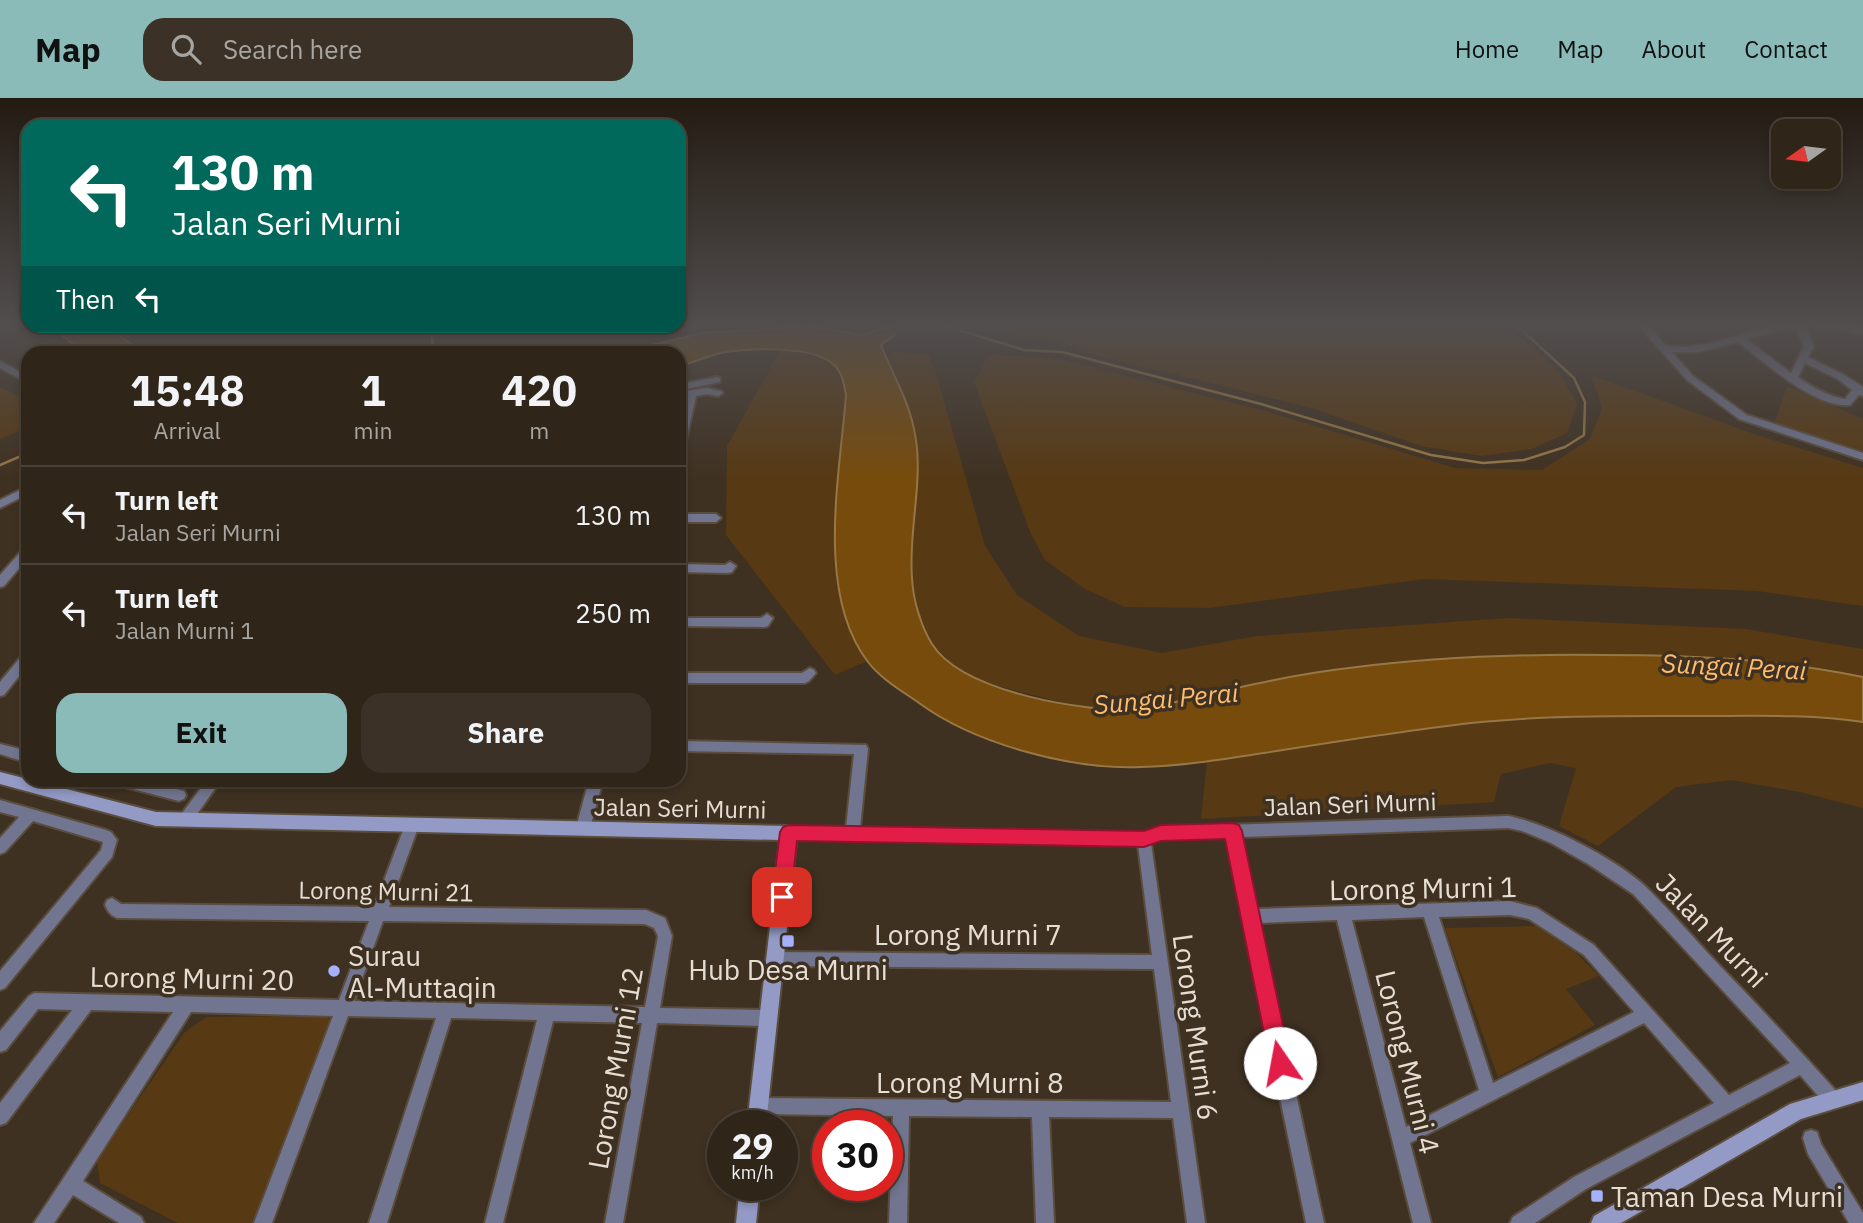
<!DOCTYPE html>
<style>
body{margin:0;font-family:"IBM Plex Sans",sans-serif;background:#3b3126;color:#f1f3f6;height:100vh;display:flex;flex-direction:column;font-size:26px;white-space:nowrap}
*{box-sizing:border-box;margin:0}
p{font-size:23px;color:#a7a5a2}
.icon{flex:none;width:38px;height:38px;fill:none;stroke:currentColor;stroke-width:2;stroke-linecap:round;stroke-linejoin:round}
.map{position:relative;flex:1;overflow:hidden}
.drawer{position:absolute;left:21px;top:248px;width:665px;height:441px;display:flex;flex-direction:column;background:#2f2519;border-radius:21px;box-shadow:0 4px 10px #0003,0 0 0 2px #4a4238}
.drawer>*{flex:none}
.guide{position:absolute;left:21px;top:21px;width:665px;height:214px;border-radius:21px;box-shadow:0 4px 10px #0003,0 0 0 2px #4a4238;background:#00695c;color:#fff;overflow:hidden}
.needle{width:46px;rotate:256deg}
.controls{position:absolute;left:1771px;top:21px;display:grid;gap:14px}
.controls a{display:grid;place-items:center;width:70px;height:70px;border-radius:14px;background:#2f2519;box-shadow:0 4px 10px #0003,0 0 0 2px #4a4238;font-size:35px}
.speed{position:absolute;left:707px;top:1012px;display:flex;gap:14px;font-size:35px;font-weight:700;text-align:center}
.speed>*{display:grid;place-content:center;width:91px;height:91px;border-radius:50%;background:#2f2519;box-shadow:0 4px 10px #0003,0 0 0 2px #4a4238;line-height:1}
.speed small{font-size:18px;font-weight:400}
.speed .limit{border:10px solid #d22;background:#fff;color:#111}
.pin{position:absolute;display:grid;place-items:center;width:60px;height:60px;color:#fff;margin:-30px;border-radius:14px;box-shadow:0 4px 10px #0006}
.me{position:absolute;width:77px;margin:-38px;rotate:348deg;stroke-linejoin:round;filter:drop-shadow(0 0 5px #0008)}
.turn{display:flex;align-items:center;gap:24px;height:147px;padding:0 35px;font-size:32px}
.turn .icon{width:91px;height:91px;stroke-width:2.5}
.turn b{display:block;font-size:49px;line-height:60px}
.then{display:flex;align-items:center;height:66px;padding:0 35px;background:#0003;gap:14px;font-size:26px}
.eta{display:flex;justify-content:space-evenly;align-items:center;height:119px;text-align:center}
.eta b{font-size:42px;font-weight:700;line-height:49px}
.primary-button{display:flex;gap:14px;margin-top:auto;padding:14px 35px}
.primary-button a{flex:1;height:80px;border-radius:21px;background:#8bbbb9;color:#111;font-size:28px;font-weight:700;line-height:80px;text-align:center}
.primary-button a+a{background:#3b3126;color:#f1f3f6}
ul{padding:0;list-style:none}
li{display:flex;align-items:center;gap:21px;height:98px;padding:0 35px;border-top:2px solid #4a4238}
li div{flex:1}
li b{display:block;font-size:26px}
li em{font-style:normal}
header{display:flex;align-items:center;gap:42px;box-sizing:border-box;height:98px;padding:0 35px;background:#8bbbb9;color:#111}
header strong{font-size:33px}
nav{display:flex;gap:38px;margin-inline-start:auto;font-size:24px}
.search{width:490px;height:63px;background:#3b3126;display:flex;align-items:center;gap:18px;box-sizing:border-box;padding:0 24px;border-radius:21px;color:#a7a5a2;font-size:26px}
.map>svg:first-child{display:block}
.green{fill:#573913}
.water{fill:#774b0b;stroke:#987747;stroke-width:2}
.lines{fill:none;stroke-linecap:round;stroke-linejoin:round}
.stream{stroke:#987747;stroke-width:2.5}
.street-casing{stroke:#5a4d3d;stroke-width:4}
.secondary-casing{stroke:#5a4d3d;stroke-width:4}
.street{fill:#717590;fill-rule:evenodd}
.secondary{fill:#939ac5;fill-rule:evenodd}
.route{fill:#e11d48;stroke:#92132f;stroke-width:2}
.poi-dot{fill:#a6b1fc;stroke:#3f3121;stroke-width:2.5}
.labels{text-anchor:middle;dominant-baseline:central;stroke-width:7;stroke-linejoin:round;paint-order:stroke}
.street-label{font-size:24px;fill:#e6ddd3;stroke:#3f3121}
.water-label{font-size:26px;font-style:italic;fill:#ffbc6c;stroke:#3f3121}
.near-street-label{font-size:28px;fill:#e6ddd3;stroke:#3f3121}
.near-poi-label{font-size:28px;fill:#e6ddd3;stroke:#3f3121;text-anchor:start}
</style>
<header>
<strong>Map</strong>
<div class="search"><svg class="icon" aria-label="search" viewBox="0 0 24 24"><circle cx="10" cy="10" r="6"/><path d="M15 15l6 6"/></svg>Search here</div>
<nav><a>Home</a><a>Map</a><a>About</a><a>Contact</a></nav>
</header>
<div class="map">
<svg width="1863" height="1125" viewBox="0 0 1863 1125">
<rect width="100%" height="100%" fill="#3f3121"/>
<g class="green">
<path d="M979 225H1505L1560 275 1577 306 1567 335 1532 351 1482 358 1421 348 1312 310 1084 254 1060 243 1023 240Z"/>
<path d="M780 253C818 258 837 255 846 297L834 453 837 489 845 519 867 563 835 577 726 437 727 348Z"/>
<path d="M893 254 928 257 935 271 985 448 1017 497 1079 538 1162 555 1257 538 1507 520 1746 531 1863 551V579C1777 561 1692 557 1604 557 1519 556 1433 559 1349 570 1278 578 1209 597 1140 612L1084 610 978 583 951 565 933 547 919 516 912 481 913 428 904 296 886 259Z"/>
<path d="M988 257 1061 261 1265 313 1455 370 1542 372 1590 341 1602 310 1591 277 1757 337 1863 370V508L1757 493 1425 481 1209 510 1125 509 1085 491 1045 462 1031 436 974 284Z"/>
<path d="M1787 288 1863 321V355L1774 327Z"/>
<path d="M0 289 28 302V329L0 341Z"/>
<path d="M1577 619H1831L1863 624V710L1800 694 1731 682 1676 689 1598 748 1559 728 1576 670 1550 665 1501 676 1494 704 1201 721 1207 663 1473 625Z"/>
<path d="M1536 828 1575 854 1599 878 1566 891 1595 927 1498 979 1445 830Z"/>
<path d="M327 918 334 930 259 1125H178L100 1085 97 1062 185 934 206 919Z"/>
</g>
<g class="water">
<path d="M49 228H106L144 255H85Z"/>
<path d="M810 228 862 237 884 229 896 236 881 247C892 275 908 301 914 331 925 380 908 430 912 480 913 502 921 528 932 546 963 595 1086 614 1140 612 1209 597 1278 578 1349 570 1433 559 1519 556 1604 557 1692 557 1777 561 1863 579V624C1809 616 1754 618 1700 618 1624 618 1547 617 1471 625 1402 633 1333 644 1264 655 1224 661 1182 668 1141 669 1072 672 975 646 919 605 902 593 881 581 868 564 815 495 840 377 846 297 844 286 842 274 834 267 814 247 747 250 721 255 707 258 693 265 679 268V256L618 255 702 235Z"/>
</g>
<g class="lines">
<g class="stream">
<path d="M935 225 1024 252 1062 254 1261 306 1431 357 1483 365 1524 362 1565 349 1584 337 1585 304 1574 280 1514 225"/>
<path d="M887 232 900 225"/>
<path d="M433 256 432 236 435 228"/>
<path d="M0 367 28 355"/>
</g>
<g class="street-casing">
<g id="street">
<path d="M1636 225H1646L1666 248C1707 253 1741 234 1780 226 1789 224 1798 225 1808 225L1804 228 1814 248 1808 259 1844 277 1863 289V298L1859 297 1850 307C1814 310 1766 265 1738 244L1698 254H1672L1693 278 1747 317 1863 355V362L1739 321 1687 282ZM1795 229 1804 248 1791 275 1746 241ZM1805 265 1838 281 1852 292 1845 301C1827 298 1812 289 1798 279Z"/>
<path d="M1813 225H1833L1863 230V236L1818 228Z"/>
<path d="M0 263 28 278V285L0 270Z"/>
<path d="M717 279 720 280V284L686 291 681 288 686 285Z"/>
<path d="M707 290 721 293 723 295 718 298 707 296 696 298 684 351 679 354V329L686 299 679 300V294Z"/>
<path d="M28 388V396L0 410V402Z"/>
<path d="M679 416H716L721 420 716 424H679Z"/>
<path d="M28 449V460L4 488 0 489V477L24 450Z"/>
<path d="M730 464 736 468 732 474 728 475 679 474V466L725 467Z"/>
<path d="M767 516 773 520 768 528 764 529 679 528V520H761Z"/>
<path d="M28 553V567L4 597 0 598V584L24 555Z"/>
<path d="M810 570 814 572 816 575 809 583 805 585H679V575H802Z"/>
<path d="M679 643 866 647 868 651 860 730 1144 735 1162 729 1508 718C1547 725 1616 761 1645 788 1672 814 1696 843 1722 870 1762 911 1800 953 1838 995L1840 1001 1838 1007 1832 1009 1826 1007 1800 977 1586 1091 1535 1125H1510L1513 1119 1574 1079 1714 1005 1644 925 1410 1045 1431 1125H1413L1337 822 1259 825 1324 1125H1306L1226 739 1162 741 1151 745 1205 1125H1187L1173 1020 1049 1019 1054 1125H1036L1032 1019 909 1018 907 1125H889L893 1018 759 1016 753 1014 751 1008 753 1002 759 1000 1171 1004 1154 871 775 868 770 866 767 861 770 856 775 854 1152 857 1138 747 789 741 784 739 782 735 784 731 789 729 846 730 854 656 679 653ZM1508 730 1522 733 1551 745 1588 766 1633 796 1790 965 1729 997 1594 847 1537 810 1510 803 1256 811 1240 739ZM1510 817 1529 821 1584 857 1634 914 1493 985 1439 819ZM1424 819 1479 992 1406 1029 1352 822Z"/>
<path d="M0 646 28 653V665L0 656Z"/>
<path d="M115 682H145L184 693 186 697 184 701 179 703 121 688 116 686Z"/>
<path d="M207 682H221L190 726 185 728 180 726 178 722 180 718Z"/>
<path d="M589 682H603L590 730 588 734 583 736 578 734 576 730Z"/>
<path d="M0 702 106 732 111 734 117 742 112 759 5 890 0 892V873L101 752 103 744 33 723 5 754 0 756V740L19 719 0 714Z"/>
<path d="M412 721 417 723 419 727 389 809 646 812 665 820 672 838 660 910 768 912 774 914 776 920 774 926 768 928 657 925 623 1125H605L642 925 553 923 503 1125H485L537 922 451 920 387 1125H369L436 920 348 918 272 1125H254L333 918 191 914 83 1083 141 1119 144 1125H119L73 1097 54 1125H34L173 914 91 912 6 1025 0 1027V1005L72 912 38 911 6 952 0 954V933L29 898 34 895 339 902 369 823 117 820C110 817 108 813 105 807L107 802 112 800 121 806 374 809 405 727 407 723ZM383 823 645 826 654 830 658 838 645 909 354 903Z"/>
<path d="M1811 1032 1817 1034 1821 1046 1863 1115V1125H1849L1808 1056 1803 1040 1805 1034Z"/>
</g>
</g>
<g class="secondary-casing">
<g id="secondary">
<path d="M0 674 156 714 789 728 795 730 797 735 766 1027H747L780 742 156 728 0 686Z"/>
<path d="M1863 984V1002L1801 1021 1621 1125H1591L1594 1118 1790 1006Z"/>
<path d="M740 1087H760L756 1125H736Z"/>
</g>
</g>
<use href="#street" class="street"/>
<use href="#secondary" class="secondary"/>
</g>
<linearGradient id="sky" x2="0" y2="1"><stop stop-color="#231b12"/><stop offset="0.59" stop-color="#524e4e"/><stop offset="1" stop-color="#524e4e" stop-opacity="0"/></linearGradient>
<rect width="1863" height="383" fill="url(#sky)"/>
<path class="route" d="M1233 725 1239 727 1242 733 1291 965 1288 973 1280 976 1273 973 1270 965 1225 741 1161 743 1144 749 797 743 791 799 788 805 782 807 775 805 772 799 780 734 783 729 789 727 1144 733 1161 727Z"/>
<g class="poi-dot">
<rect x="781" y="836" width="14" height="14" rx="3.5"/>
<circle cx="334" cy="873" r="7"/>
<rect x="1590" y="1091" width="14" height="14" rx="3.5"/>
</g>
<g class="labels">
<g class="street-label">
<text transform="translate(1350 706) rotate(-2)">Jalan Seri Murni</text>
<text transform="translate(680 710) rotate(1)">Jalan Seri Murni</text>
<text transform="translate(386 793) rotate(1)">Lorong Murni 21</text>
</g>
<g class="water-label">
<text transform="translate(1734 568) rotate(3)">Sungai Perai</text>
<text transform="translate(1166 600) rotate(-5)">Sungai Perai</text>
</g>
<g class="near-street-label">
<text transform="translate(1423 790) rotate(-1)">Lorong Murni 1</text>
<text transform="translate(1712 832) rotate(46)">Jalan Murni</text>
<text x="968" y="836">Lorong Murni 7</text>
<text transform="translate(192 880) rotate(1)">Lorong Murni 20</text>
<text transform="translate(1196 929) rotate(82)">Lorong Murni 6</text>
<text transform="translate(1408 964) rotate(76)">Lorong Murni 4</text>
<text transform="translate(615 970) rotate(-80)">Lorong Murni 12</text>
<text x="970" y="984">Lorong Murni 8</text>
</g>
<g class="near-poi-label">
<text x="348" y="857">Surau<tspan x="348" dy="32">Al-Muttaqin</tspan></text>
<text x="788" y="871" text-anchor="middle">Hub Desa Murni</text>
<text x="1611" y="1098">Taman Desa Murni</text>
</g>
</g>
</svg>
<div class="controls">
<a><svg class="needle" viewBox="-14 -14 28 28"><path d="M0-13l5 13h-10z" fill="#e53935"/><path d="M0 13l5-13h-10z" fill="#a7a5a2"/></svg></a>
</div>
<div class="speed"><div>29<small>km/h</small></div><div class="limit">30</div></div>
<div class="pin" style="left:782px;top:799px;background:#d93025"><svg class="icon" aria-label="arrive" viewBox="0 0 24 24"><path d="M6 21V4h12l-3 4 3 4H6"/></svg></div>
<svg class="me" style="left:1280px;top:965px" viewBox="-20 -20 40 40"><circle r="19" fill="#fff"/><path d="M0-13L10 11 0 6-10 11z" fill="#e11d48"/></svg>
<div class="guide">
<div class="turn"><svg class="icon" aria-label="left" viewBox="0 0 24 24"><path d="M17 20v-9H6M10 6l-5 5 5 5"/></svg><div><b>130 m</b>Jalan Seri Murni</div></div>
<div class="then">Then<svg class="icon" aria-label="left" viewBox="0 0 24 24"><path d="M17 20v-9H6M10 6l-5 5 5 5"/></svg></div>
</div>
<section class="drawer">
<div class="eta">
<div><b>15:48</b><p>Arrival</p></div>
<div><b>1</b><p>min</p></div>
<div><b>420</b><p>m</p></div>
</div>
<ul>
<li><svg class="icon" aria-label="left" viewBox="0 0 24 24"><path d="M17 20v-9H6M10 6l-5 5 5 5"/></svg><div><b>Turn left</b><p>Jalan Seri Murni</p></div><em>130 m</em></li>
<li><svg class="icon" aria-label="left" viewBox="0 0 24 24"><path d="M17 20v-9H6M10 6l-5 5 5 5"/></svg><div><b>Turn left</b><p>Jalan Murni 1</p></div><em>250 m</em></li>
</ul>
<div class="primary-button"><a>Exit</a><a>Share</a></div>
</section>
</div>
